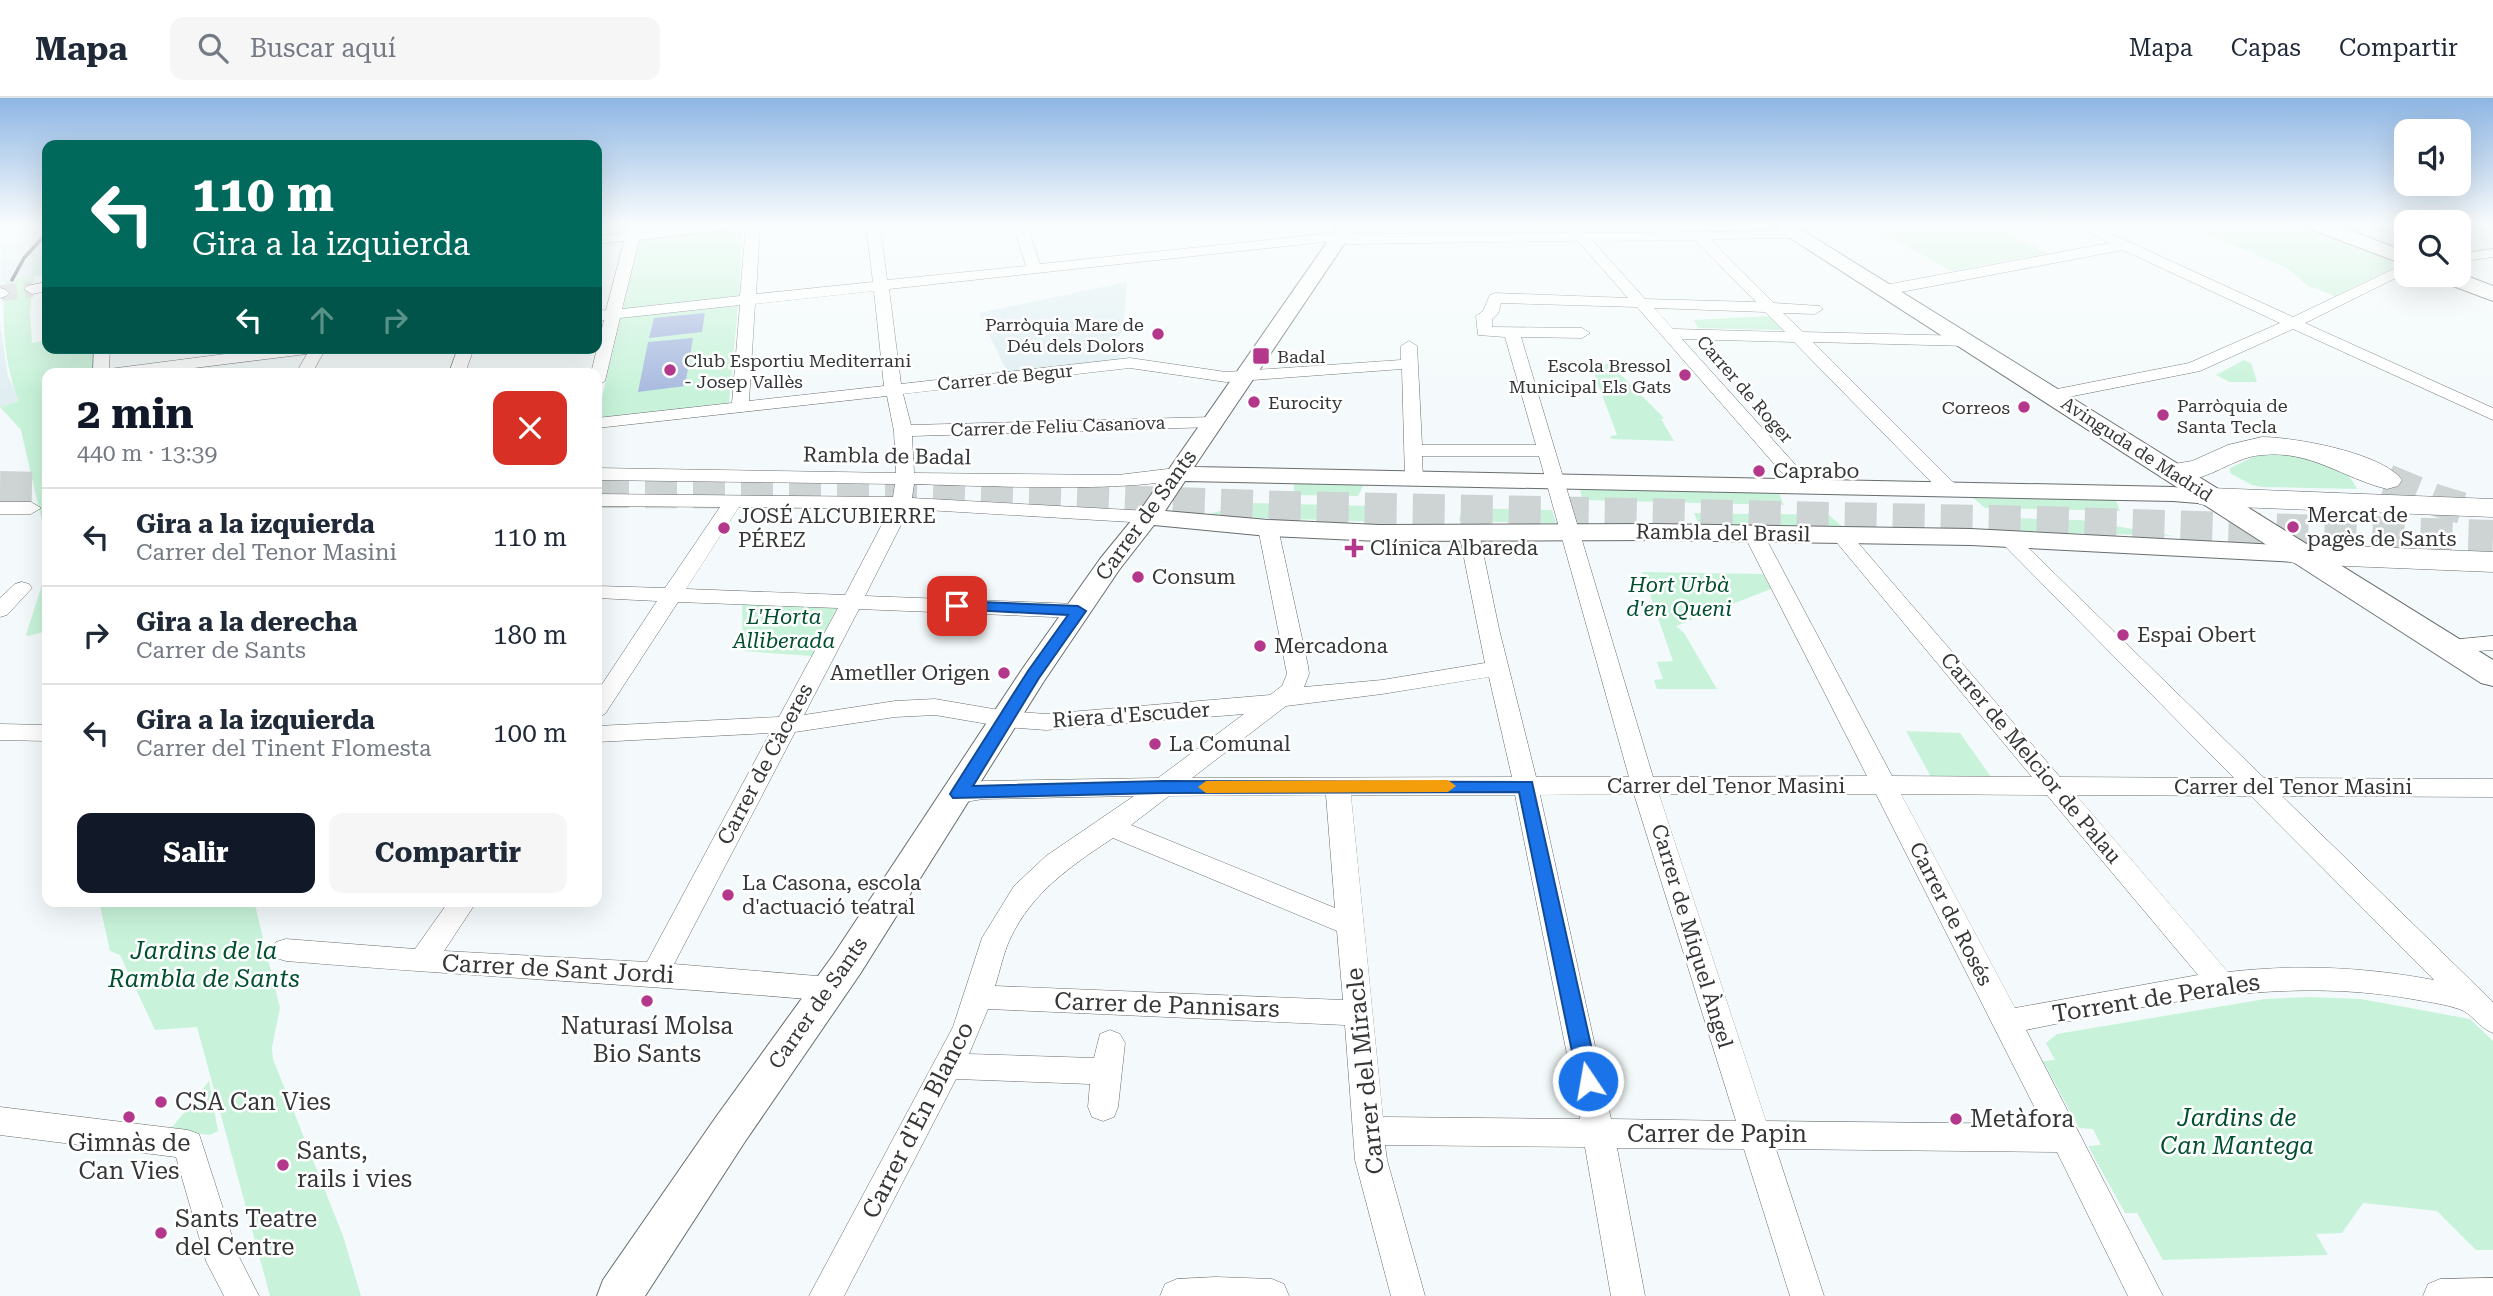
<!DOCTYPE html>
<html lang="es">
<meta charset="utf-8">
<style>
body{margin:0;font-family:"Roboto Serif",serif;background:#f6f6f7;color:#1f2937;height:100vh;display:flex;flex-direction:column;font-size:26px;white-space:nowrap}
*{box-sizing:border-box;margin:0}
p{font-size:23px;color:#747a83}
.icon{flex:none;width:38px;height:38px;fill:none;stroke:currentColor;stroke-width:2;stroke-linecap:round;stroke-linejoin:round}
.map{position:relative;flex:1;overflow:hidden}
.details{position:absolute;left:42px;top:270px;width:560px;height:539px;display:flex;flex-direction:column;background:#fff;border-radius:14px;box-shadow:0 7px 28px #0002}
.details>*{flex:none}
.guide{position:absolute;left:42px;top:42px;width:560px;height:214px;border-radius:14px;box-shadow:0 7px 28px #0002;background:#00695c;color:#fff;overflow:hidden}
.controls{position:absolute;left:2394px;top:21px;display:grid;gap:14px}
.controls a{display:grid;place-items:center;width:77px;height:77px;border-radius:14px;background:#fff;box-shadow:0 7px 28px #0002;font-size:35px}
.pin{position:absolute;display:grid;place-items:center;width:60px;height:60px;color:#fff;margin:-30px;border-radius:14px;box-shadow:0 4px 10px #0006}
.me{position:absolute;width:77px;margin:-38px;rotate:348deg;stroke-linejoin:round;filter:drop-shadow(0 0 5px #0008)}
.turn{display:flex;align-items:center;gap:24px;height:147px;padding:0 35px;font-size:32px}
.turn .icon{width:91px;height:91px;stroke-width:2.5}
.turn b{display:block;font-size:49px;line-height:60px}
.lanes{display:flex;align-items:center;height:66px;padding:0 35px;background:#0003;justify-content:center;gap:35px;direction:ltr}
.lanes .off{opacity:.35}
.round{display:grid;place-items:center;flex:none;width:74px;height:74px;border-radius:14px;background:#f6f6f7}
.overview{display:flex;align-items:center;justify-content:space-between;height:119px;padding:0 35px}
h1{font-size:42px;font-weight:700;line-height:52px;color:#111827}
.cta{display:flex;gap:14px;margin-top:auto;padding:14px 35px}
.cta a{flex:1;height:80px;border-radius:14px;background:#111827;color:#fff;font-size:28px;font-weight:700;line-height:80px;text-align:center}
.cta a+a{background:#f6f6f7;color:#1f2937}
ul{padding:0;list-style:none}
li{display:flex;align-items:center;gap:21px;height:98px;padding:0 35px;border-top:2px solid #e0e1e3}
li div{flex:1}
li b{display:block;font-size:26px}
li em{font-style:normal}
header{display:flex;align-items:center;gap:42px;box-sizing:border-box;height:98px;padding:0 35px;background:#fff;border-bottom:2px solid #e0e1e3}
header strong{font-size:33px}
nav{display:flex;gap:38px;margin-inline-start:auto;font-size:24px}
.search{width:490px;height:63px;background:#f6f6f7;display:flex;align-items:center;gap:18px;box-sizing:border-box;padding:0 24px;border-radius:14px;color:#747a83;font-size:26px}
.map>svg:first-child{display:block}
.built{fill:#e0eef2}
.green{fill:#c8f3da}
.water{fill:#a8badf}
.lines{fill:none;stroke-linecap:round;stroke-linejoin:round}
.minor-tunnel{stroke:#ced3d4;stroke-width:16;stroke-dasharray:16 8;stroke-linecap:butt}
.primary-tunnel{stroke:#ced3d4;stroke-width:32;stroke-dasharray:32 16;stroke-linecap:butt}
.minor-casing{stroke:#686d6e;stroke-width:1}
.tertiary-casing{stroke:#686d6e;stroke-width:2}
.secondary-casing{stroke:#686d6e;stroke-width:2}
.primary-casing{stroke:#686d6e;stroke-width:1}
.minor{fill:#fff;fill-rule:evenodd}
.tertiary{fill:#fff;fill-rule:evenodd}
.secondary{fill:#fff;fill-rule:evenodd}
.primary{fill:#fff;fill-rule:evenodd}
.rail{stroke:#4d4f50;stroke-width:3.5}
.route{fill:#1a73e8;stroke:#114b97;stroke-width:2}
.slow{fill:#f59e0b}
.poi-dot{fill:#b3388b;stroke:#fff;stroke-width:2.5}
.labels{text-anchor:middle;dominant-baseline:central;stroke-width:5;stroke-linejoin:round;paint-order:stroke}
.far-poi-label{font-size:18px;fill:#343637;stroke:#fff;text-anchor:start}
.far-street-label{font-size:18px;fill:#343637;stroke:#fff}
.street-label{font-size:21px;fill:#343637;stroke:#fff}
.poi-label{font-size:21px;fill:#343637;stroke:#fff;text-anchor:start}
.park-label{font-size:21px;font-style:italic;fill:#004f31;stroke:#fff}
.near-park-label{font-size:24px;font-style:italic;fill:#004f31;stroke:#fff}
.near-street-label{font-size:24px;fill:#343637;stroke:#fff}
.near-poi-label{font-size:24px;fill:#343637;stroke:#fff;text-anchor:start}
</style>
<header>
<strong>Mapa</strong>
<div class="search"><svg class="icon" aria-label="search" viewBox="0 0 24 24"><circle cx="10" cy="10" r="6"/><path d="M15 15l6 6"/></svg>Buscar aquí</div>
<nav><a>Mapa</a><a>Capas</a><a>Compartir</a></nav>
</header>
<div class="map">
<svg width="2493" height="1198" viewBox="0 0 2493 1198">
<rect width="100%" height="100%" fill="#f4fafb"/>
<g class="built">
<path d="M2334 127H2406V154L2393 150Z"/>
<path d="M2459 127H2493V155L2459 160Z"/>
<path d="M47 131V151L32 171 31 179 0 185 2 147 32 144Z"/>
<path d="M1127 184 1123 232 1115 244 1122 245 1120 262 1007 274 979 215Z"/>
<path d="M0 225 8 278 19 303 0 309Z"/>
</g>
<g class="green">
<path d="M1867 127H1991L2048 155 1952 173Z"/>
<path d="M2187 127H2304L2382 158 2393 164V170L2335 198 2307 187 2287 170Z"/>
<path d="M742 128 739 199 623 212 639 138Z"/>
<path d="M47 151V176L34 179 30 213 32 245 42 243 47 229V250H94L96 275H47V467L43 428 21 332 0 309 19 303C5 271 0 216 6 183L31 179 32 171Z"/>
<path d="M738 208 729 305 597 320 621 220Z"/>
<path d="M1771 218 1785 232 1698 230 1694 222Z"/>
<path d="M2244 262 2251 265 2257 284H2230L2216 277Z"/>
<path d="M1610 266 1664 320 1661 321 1674 343 1611 341 1610 338 1617 337 1591 267Z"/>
<path d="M2293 354C2315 362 2348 367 2357 391L2261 389 2252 387 2230 375V370L2260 356Z"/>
<path d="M1294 382 1365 384 1358 398 1294 397Z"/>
<path d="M1580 391 1779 395 1784 407 1582 402Z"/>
<path d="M1971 398 2115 400 2120 413 1985 410Z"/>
<path d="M1252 405 1375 408 1384 424 1200 418Z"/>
<path d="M1462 410 1552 412 1556 425 1459 423Z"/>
<path d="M1694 415 1752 416 1762 431 1700 430Z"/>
<path d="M1772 416 1829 417 1844 430 1779 429Z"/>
<path d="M2008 420 2080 422 2174 438 2011 433Z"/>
<path d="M47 471V533L28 538 26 537Z"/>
<path d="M1642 474 1763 476 1771 491 1676 528 1684 535 1717 591H1657L1654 582 1663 581 1657 564 1673 563Z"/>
<path d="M742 505 837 510 812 558 743 553Z"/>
<path d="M1906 633 1960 635 1991 679H1931Z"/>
<path d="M99 803H254L280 910 272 949 273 961 343 1138 361 1198H270L197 929 155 932 120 857 110 853Z"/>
<path d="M2310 899 2361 901 2470 921 2493 943V1152H2476L2437 1113 2363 1105 2342 1135 2316 1136 2328 1157 2163 1162 2137 1115H2125L2088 1048 2101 1047 2093 1031 2079 1030 2043 963 2055 962 2046 945 2057 936 2265 901Z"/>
<path d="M209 983 218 1033 210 1037 170 1032Z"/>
</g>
<g class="water">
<path d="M705 215 702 234 649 240 654 220Z"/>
<path d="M693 240 685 288 638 294 648 244Z"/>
</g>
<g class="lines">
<path class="minor-tunnel" d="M1 195 32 191"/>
<g class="primary-tunnel">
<path d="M2387 382 2435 402 2475 414"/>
<path d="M0 389 47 390"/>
<path d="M597 394 894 395 1286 409 2034 424 2493 438"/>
</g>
<g class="minor-casing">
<g id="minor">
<path d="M628 127H642L641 133 694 127H738L731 131 639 142 622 211 740 198 746 127H760L756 196 873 184 866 127H880L887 182 1026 168 1013 127H1027L1040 166 1324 136 1571 135V129L1576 128 1586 135 1799 133V139L1794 140 1710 141 1774 205 1820 208 1823 211 1815 216 1783 215 1803 234 1968 238 1976 243 1968 248 1813 244 1956 387 1958 391 1956 395H1942L1794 244 1682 241 1811 384 1813 388 1804 394 1797 392 1637 209 1501 205 1498 216 1492 221V229L1582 230 1590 235 1582 240 1521 239 1653 679 1867 678 1743 435 1753 429 1763 435 1892 678 2032 679 1833 440 1830 436 1840 430 1847 432 2060 679 2234 680 1998 441 2001 437H2015L2264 680 2493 681V699L2282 698 2493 904V935C2479 930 2472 915 2459 911 2445 906 2428 904 2412 901 2283 878 2153 906 2026 932L2163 1198H2128L2057 1054 1776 1051 1824 1198H1790L1744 1051 1617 1050 1645 1198H1611L1585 1049 1385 1047 1387 1062 1425 1198H1391L1355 1062 1345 927 988 911 969 956 1094 960 1100 936 1110 932 1120 936 1125 945 1118 1009 1114 1019 1103 1023 1092 1019 1088 1009 1090 986 956 981 844 1198H809L953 929 982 840 1014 788 1046 758 1134 698 983 701 959 705 950 702 947 696 950 690 983 683 1158 680 1244 616 1046 632 1005 629 935 617 895 619 795 634 674 866 829 879 839 883 843 891 839 899 829 903C648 887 467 878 286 863L276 860 272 852 276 844 286 841 415 851 449 803H477L444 853 647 864 770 635 597 644V628L779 619 838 510 678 504 605 616 597 619V594L657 503 597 500V488L665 490 720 409 597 408V396L893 399 895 386 597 382V370L896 375 894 333 887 298 597 330V320L732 305 740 207 620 220 605 283 597 288V275H591L604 222 597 223V213L606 212 624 143 597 146V138L626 135ZM1695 142 1756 204 1645 201 1593 143ZM1578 143 1628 200 1495 195 1490 197 1483 213 1476 218 1478 237 1505 239 1536 347H1422L1417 248 1409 243 1401 248V262L1226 274 1130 260 901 286 889 191 1324 144 1352 146ZM874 193 884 288 749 303 755 206ZM1654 210 1765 214 1785 234 1673 231ZM1130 270 1226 284 1402 271 1405 381 1407 385H1421L1423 381 1422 358H1539L1629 679H1536L1499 531 1479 435 1469 429 1459 435 1485 565 1382 582 1304 589 1309 576 1308 568 1278 430 1268 424 1258 430 1287 576 1282 588 1270 597 1046 616 1005 613 935 601 895 603 804 617 859 511 1078 520 1085 518 1089 513 1085 508 1078 506 865 498 909 411 1148 425 1158 419 1148 413 912 400 914 386C952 387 1169 397 1185 376L1176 370 1118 377 914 375 912 338 1213 329 1222 324 1213 319 911 327 903 296ZM739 409 890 411 845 497 686 491ZM1489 579 1512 679 1192 680 1286 608 1382 596ZM1634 696 1736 1023 1611 1021 1540 697ZM1659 696H1876L2043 1026 1766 1023ZM1901 696 2047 697 2198 877 2015 910ZM1326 697 1335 810 1131 727 1169 698ZM1351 697H1515L1580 1021 1383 1019ZM2076 697 2251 698 2434 882C2365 869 2298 866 2228 874ZM1113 740 1337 833 1343 902 995 888C1000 873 1003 856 1010 841 1032 794 1071 768 1113 740Z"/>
<path d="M2074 127H2092L2293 219 2406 165V175L2305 225 2493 310V322L2293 231 2200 273 2053 302 2047 301 2044 297 2047 293 2189 265 2280 225 2123 152 1885 197 1877 192 1885 187 2109 145Z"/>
<path d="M2493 151V159L2459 164V156Z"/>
<path d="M47 184V193L32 196 24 191 27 188Z"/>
<path d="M0 190 6 192 9 195 6 198 0 200Z"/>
<path d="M94 250H110L109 271 272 250H326L312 275H296L307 256 154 275H93Z"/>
<path d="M458 250H474L465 275H449Z"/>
<path d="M0 404H31L41 410 31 416H0Z"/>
<path d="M22 484 29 486 32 490 7 517 0 519V500L15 486Z"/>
<path d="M2493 538V552L2449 555 2441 553 2438 548 2441 543Z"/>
<path d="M0 626 47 627V643L0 642Z"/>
<path d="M0 1009 188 1032 199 1036 238 1157 259 1198H224L206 1163 176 1059 0 1037Z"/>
<path d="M1216 1179 1272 1181 1284 1186 1289 1198H1160L1165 1186 1177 1181Z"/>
<path d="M2493 1180V1198H2423L2428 1186 2440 1181Z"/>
</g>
</g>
<g class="tertiary-casing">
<path id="tertiary" d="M1339 127H1357L1194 369 2173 389 2219 394 2222 399 2219 404 2210 406 2173 403 1185 383 1165 413 1268 422 1379 427 1653 426 1971 431 2298 448 2307 450 2311 456 2307 462 2298 464 1971 447 1653 442 1379 443 1268 438 1154 427 1119 472 1044 583 860 876 744 1045 645 1198H597L603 1182 716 1019 834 856 1023 570 1100 461 1144 407Z"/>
</g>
<g class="secondary-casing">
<g id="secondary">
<path d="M1770 127H1794L2493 562V588L2481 585Z"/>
<path d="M2307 127H2336L2406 154V167L2310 131Z"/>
<path d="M2459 175 2493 188V203L2437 182 2434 177Z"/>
</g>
</g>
<g class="primary-casing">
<g id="primary">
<path d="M2262 339C2294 339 2383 355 2402 382L2398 388 2387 391C2342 380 2311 352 2262 357 2226 360 2205 391 2162 380L2158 374 2162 368 2192 363 2228 347Z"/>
<path d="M2210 390 2493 401V419L2210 408 2199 406 2195 399 2199 392Z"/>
<path d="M2298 446 2493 454V474L2298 466 2287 463 2282 456 2287 449Z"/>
</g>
</g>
<use href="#minor" class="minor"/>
<use href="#tertiary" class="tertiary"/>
<use href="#secondary" class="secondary"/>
<use href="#primary" class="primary"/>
<path class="rail" d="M12 182 24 160 47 135"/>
</g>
<linearGradient id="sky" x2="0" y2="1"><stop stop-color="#8eb6e4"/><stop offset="0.43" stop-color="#fafdfd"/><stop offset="1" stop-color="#fafdfd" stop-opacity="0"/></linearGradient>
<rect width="2493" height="295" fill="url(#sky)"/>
<path class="route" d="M957 503 1078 508 1086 513 1039 580 973 688 1162 683 1532 684 1599 983 1596 989 1588 992 1581 989 1578 983 1519 694 1162 695 953 700 950 696 953 691 1028 573 1068 517 952 511 950 508 952 504Z"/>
<path class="slow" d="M1448 682 1456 688 1448 694 1206 695 1198 689 1206 683Z"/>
<g class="poi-dot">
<circle cx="1158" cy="236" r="7"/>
<rect x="1252" y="249" width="18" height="18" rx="3.5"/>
<circle cx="670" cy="272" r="7"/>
<circle cx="1685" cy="277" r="7"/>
<circle cx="1254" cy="304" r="7"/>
<circle cx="2024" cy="309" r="7"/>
<circle cx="2163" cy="317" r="7"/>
<circle cx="1759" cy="373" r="7"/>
<circle cx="2293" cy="429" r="7"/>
<circle cx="724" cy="430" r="7"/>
<path d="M1350.5 439.5h7v7h7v7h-7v7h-7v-7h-7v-7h7z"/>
<circle cx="1138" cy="479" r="7"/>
<circle cx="2123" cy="537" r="7"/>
<circle cx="1260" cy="548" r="7"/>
<circle cx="1004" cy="575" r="7"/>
<circle cx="1155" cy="646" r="7"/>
<circle cx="728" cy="797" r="7"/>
<circle cx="647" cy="903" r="7"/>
<circle cx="161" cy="1004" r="7"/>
<circle cx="129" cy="1019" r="7"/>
<circle cx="1956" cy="1021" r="7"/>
<circle cx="283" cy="1067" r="7"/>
<circle cx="161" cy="1135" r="7"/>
</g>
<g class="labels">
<g class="far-poi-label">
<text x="1144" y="226" text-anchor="end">Parròquia Mare de<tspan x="1144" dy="21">Déu dels Dolors</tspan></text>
<text x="1277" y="258">Badal</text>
<text x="684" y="262">Club Esportiu Mediterrani<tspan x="684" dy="21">- Josep Vallès</tspan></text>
<text x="1671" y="267" text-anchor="end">Escola Bressol<tspan x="1671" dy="21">Municipal Els Gats</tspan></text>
<text x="1268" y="304">Eurocity</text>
<text x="2177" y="307">Parròquia de<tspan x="2177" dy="21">Santa Tecla</tspan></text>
<text x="2010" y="309" text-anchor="end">Correos</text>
</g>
<g class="far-street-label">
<text transform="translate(1005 279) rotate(-6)">Carrer de Begur</text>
<text transform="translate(1745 291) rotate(49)">Carrer de Roger</text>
<text transform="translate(1058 328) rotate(-2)">Carrer de Feliu Casanova</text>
<text transform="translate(2137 351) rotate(33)">Avinguda de Madrid</text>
</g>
<g class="street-label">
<text transform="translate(887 358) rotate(1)">Rambla de Badal</text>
<text transform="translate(1146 417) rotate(-54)">Carrer de Sants</text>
<text transform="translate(1723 435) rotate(1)">Rambla del Brasil</text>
<text transform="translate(1131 617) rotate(-4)">Riera d'Escuder</text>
<text transform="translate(2031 660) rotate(50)">Carrer de Melcior de Palau</text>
<text transform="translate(765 666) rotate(-62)">Carrer de Càceres</text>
<text x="1726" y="688">Carrer del Tenor Masini</text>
<text x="2293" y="689">Carrer del Tenor Masini</text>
<text transform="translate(1951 816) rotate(63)">Carrer de Rosés</text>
<text transform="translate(1692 838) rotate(73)">Carrer de Miquel Àngel</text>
<text transform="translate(818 905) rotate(-55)">Carrer de Sants</text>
</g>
<g class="poi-label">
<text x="1773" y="373">Caprabo</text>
<text x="2307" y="417">Mercat de<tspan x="2307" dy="24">pagès de Sants</tspan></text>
<text x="738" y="418">JOSÉ ALCUBIERRE<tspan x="738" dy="24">PÉREZ</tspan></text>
<text x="1370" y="450">Clínica Albareda</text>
<text x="1152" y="479">Consum</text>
<text x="2137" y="537">Espai Obert</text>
<text x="1274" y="548">Mercadona</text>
<text x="990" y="575" text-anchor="end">Ametller Origen</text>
<text x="1169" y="646">La Comunal</text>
<text x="742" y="785">La Casona, escola<tspan x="742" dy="24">d'actuació teatral</tspan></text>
</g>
<g class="park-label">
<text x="1679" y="487">Hort Urbà<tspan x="1679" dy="24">d'en Queni</tspan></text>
<text x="784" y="519">L'Horta<tspan x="784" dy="24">Alliberada</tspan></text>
</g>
<g class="near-park-label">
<text x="204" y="853">Jardins de la<tspan x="204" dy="28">Rambla de Sants</tspan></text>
<text x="2237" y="1020">Jardins de<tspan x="2237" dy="28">Can Mantega</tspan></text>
</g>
<g class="near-street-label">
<text transform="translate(558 871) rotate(3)">Carrer de Sant Jordi</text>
<text transform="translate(2156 900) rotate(-9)">Torrent de Perales</text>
<text transform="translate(1167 907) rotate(2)">Carrer de Pannisars</text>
<text transform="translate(1365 973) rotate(-96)">Carrer del Miracle</text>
<text transform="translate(918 1022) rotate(-63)">Carrer d'En Blanco</text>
<text x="1717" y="1036">Carrer de Papin</text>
</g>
<g class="near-poi-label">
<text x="647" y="928" text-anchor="middle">Naturasí Molsa<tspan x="647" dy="28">Bio Sants</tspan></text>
<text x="175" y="1004">CSA Can Vies</text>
<text x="1970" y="1021">Metàfora</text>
<text x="129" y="1045" text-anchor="middle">Gimnàs de<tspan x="129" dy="28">Can Vies</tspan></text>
<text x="297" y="1053">Sants,<tspan x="297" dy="28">rails i vies</tspan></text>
<text x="175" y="1121">Sants Teatre<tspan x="175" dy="28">del Centre</tspan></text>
</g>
</g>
</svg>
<div class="controls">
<a><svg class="icon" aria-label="sound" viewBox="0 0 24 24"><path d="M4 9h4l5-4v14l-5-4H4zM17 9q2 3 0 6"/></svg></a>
<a><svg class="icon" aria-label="search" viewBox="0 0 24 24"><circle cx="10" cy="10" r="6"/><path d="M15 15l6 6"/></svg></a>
</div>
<div class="pin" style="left:957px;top:508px;background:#d93025"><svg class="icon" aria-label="arrive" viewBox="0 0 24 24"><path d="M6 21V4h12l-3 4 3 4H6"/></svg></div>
<svg class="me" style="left:1588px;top:983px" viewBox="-20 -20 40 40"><circle r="17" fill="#1a73e8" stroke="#fff" stroke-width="3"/><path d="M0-11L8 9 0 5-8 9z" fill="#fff"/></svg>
<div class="guide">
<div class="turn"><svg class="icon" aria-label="left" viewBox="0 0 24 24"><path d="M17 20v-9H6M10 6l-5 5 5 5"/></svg><div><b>110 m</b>Gira a la izquierda</div></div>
<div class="lanes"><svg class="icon" aria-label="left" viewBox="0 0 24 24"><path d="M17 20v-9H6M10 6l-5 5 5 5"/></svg><svg class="icon off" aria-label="ahead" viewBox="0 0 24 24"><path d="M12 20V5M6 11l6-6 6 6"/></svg><svg class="icon off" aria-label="right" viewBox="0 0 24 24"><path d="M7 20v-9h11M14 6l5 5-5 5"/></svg></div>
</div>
<section class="details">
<div class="overview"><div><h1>2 min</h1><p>440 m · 13:39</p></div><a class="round" style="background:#d93025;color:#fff"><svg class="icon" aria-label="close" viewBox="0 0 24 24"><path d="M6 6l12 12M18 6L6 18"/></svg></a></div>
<ul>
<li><svg class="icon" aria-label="left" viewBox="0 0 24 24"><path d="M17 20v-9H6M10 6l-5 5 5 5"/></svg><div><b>Gira a la izquierda</b><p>Carrer del Tenor Masini</p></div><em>110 m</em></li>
<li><svg class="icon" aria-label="right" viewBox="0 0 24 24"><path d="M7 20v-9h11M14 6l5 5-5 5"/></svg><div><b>Gira a la derecha</b><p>Carrer de Sants</p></div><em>180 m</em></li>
<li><svg class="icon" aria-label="left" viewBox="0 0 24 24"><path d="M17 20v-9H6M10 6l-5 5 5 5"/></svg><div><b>Gira a la izquierda</b><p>Carrer del Tinent Flomesta</p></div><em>100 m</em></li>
</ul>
<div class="cta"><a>Salir</a><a>Compartir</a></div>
</section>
</div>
